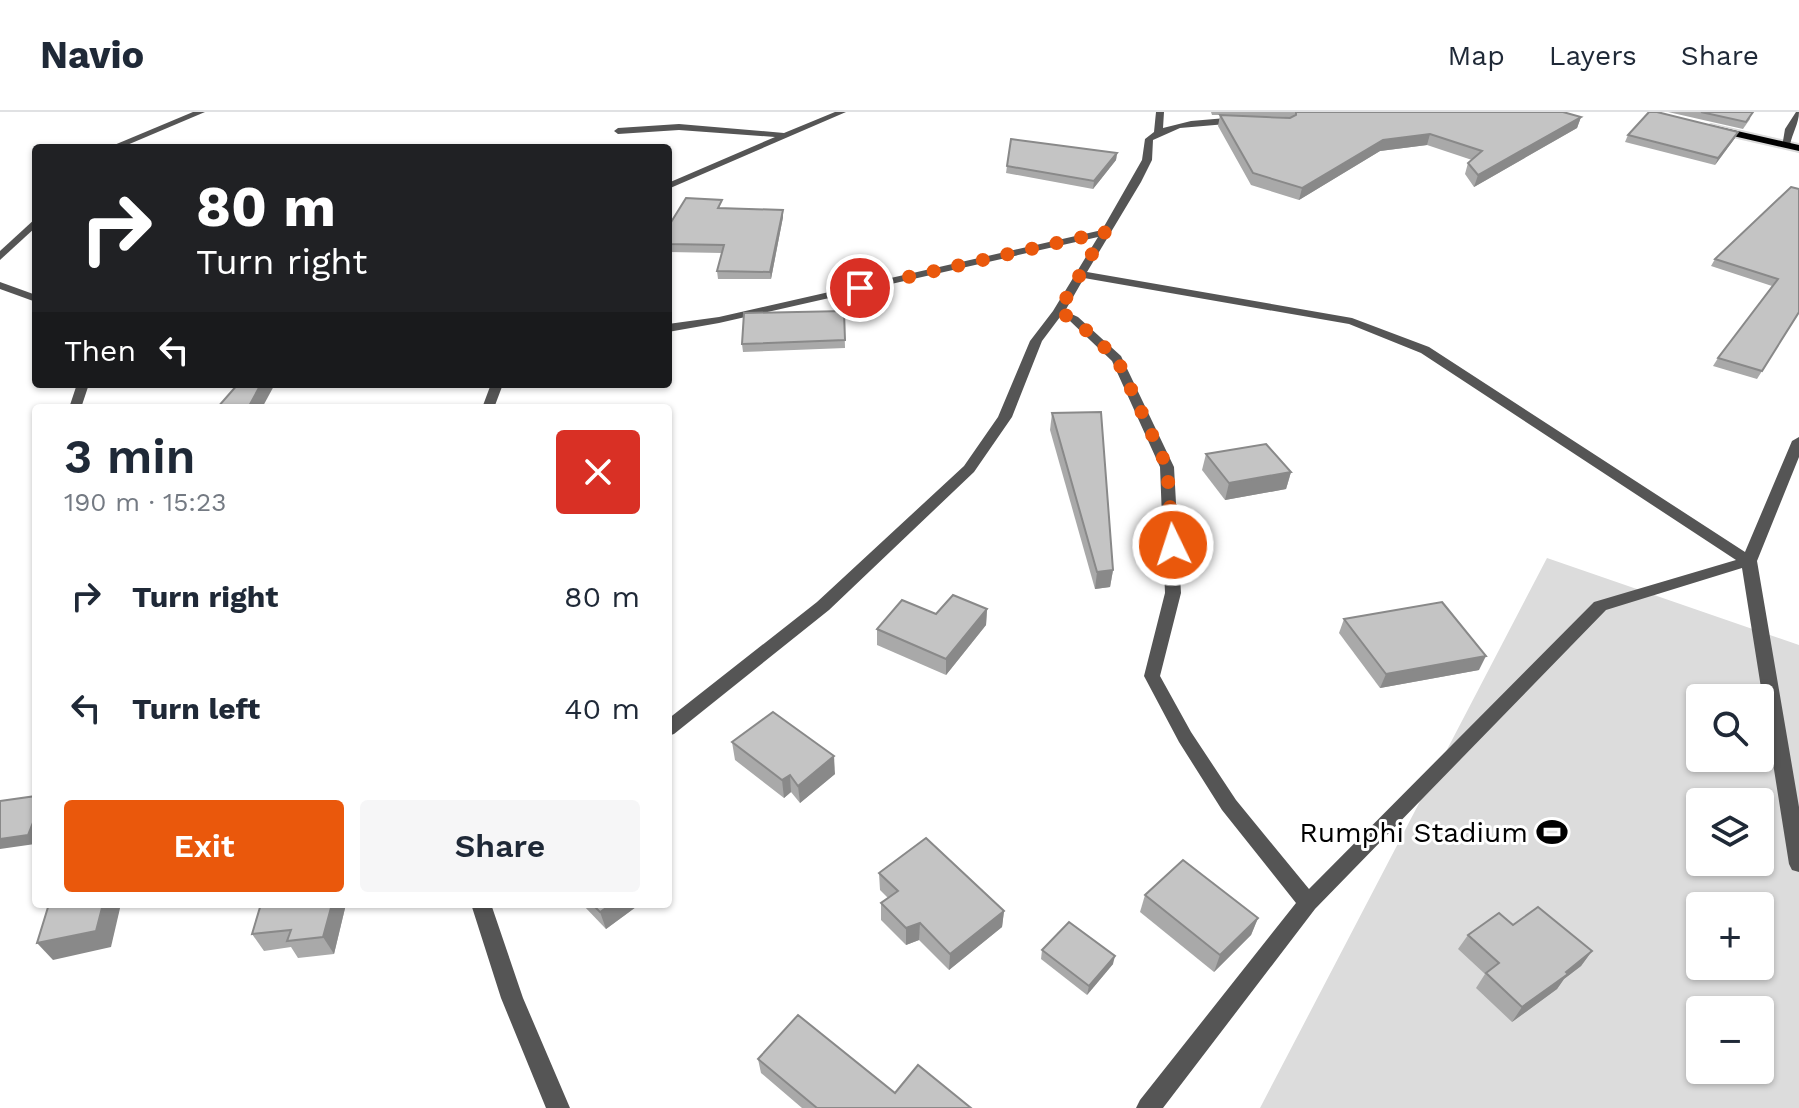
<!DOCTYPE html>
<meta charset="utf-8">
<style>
body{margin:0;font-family:"Work Sans",sans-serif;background:#f6f6f7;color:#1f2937;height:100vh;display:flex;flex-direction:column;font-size:30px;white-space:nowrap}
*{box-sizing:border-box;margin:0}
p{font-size:26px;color:#747a83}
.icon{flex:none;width:44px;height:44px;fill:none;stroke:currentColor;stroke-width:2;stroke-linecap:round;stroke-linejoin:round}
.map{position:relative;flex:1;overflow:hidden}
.sheet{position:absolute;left:32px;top:292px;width:640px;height:504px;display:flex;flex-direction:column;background:#fff;border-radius:8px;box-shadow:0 2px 6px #0004}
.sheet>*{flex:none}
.guide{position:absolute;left:32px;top:32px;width:640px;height:244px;border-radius:8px;box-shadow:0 2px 6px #0004;background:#202124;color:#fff;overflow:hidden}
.buttons{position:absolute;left:1686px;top:572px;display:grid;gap:16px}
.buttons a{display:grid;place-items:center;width:88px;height:88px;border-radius:8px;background:#fff;box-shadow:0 2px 6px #0004;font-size:40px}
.pin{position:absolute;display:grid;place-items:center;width:68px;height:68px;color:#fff;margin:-34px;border:4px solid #fff;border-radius:50%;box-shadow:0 2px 8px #0007}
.me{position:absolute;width:88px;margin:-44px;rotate:356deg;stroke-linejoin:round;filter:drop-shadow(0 0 6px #0008)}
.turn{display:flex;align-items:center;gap:28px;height:168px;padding:0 32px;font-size:36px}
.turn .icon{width:104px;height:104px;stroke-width:2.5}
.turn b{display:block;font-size:56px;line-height:68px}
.then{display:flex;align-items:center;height:76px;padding:0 32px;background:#0003;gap:16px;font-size:30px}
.round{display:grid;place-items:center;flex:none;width:84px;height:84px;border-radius:8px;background:#f6f6f7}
.head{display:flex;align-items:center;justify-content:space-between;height:136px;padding:0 32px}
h1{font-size:48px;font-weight:600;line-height:60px}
.button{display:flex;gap:16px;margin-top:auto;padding:16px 32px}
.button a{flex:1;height:92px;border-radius:8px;background:#ea580c;color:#fff;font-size:32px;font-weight:600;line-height:92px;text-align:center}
.button a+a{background:#f6f6f7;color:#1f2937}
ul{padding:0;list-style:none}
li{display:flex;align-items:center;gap:24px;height:112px;padding:0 32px}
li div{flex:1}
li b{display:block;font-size:30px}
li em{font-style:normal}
header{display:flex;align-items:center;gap:48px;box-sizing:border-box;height:112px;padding:0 40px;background:#fff;border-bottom:2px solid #e0e1e3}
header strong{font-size:38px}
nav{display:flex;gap:44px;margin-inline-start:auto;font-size:28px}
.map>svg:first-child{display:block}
.green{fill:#dcdcdc;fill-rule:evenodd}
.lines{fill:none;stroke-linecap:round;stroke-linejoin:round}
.primary-casing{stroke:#dbdbdb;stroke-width:4}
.minor{fill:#555;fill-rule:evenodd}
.primary{fill:#000;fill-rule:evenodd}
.wall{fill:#a9a9a9;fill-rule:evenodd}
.shaded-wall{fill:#898989}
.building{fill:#c4c4c4;stroke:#898989;stroke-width:2}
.route{stroke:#ea580c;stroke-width:14;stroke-dasharray:0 25.2}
.labels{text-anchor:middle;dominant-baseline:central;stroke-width:6;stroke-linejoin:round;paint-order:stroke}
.near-poi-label{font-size:28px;fill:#000;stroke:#fff;text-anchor:end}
</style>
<header>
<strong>Navio</strong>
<nav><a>Map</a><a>Layers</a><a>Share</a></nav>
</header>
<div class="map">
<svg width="1799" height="996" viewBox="0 0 1799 996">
<rect width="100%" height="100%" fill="#fff"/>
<path class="green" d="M1547 446 1799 533V996H1260ZM1700 586H1760V646H1700ZM1700 690H1760V750H1700ZM1700 794H1760V854H1700ZM1700 898H1760V958H1700Z"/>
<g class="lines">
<g class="primary-casing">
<path id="primary" d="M1711 13 1799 33V39L1707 18 1706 16Z"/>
</g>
<g class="minor">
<path d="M193 0H205L120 36H107Z"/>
<path d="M835 0H846L668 77V71L775 25 679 18 618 22 614 19 618 16 679 12 784 21Z"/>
<path d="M1156 0H1164L1163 16 1191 9 1238 5 1242 8 1238 11 1180 16 1153 28 1152 48 1141 70 1087 160 1352 206 1429 235 1745 440 1792 329 1799 325V345L1757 449 1799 695V760L1792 758 1789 752 1742 456 1606 498 1315 797 1163 996H1136L1140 988 1296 791 1222 698 1179 630 1144 564 1165 481 1160 355 1112 249 1070 209 1060 205 1042 229 1012 305 974 360 829 498 674 622 668 624V607L817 490 964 354 998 305 1030 229 1053 199 1098 125 719 211 668 220V212L719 205 1102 118 1142 48 1145 27 1154 20ZM1084 166 1349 212 1421 241 1736 448 1594 490 1309 777 1236 688 1191 620 1160 564 1181 481 1174 355 1121 244 1078 205 1065 199Z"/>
<path d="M1796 0H1799C1799 11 1792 22 1790 33L1782 35 1785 17Z"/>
<path d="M36 106V115L0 148V139Z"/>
<path d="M0 170 36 183V190L0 177Z"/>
<path d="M77 272H89L81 296H69Z"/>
<path d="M491 272H503L494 296H482Z"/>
<path d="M471 792H491L523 886 570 996H546L501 886Z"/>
</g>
<use href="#primary" class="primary"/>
</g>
<g class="wall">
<path d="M1211 0H1563L1581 5 1577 16 1474 75 1465 62 1468 51 1472 48 1427 33 1380 39 1299 88 1251 73 1218 14 1220 3H1212ZM1236 4 1288 5 1290 6Z"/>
<path d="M1668 0H1751L1750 7 1743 17Z"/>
<path d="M1628 23 1735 26 1715 53 1625 30Z"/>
<path d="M1117 41 1116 48 1093 77 1006 61 1007 54Z"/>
<path d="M1799 77V201L1757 267 1713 254 1718 246 1772 174 1711 154 1715 147Z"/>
<path d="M723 96 783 98V105L771 167H718L717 159 722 141 668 140V115Z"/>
<path d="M844 199 845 236 743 240 742 232Z"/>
<path d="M1052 301 1113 458 1110 475 1095 477 1050 318Z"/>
<path d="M1206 342 1291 360 1286 377 1225 388 1202 358Z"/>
<path d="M987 497 986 513 946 563 877 533V517Z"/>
<path d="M1344 507 1479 558 1380 576 1339 521Z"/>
<path d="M732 630 835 662 800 691 791 680 784 686 735 648Z"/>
<path d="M879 761 1004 799 1002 815 949 858 919 828 906 833 881 808V791L888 786 880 778Z"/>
<path d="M1145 783 1258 806 1251 823 1214 860 1140 800Z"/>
<path d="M261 792H346L334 842 298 846 291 835 264 839 252 822Z"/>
<path d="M582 792H640L606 817Z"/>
<path d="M1513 813 1592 839 1581 854 1564 867 1557 877 1512 910 1476 876 1485 862 1458 837 1468 823Z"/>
<path d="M1042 838 1113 852 1087 883 1041 847Z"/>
<path d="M758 947 895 981 971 996H802L761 961Z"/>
</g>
<g class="shaded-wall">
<path d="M1581 5 1577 16 1474 75 1478 63Z"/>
<path d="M1738 20 1735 26 1715 53 1718 46Z"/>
<path d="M1430 22 1427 33 1380 39 1299 88 1302 76 1383 28Z"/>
<path d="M1117 41 1116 48 1093 77 1094 69Z"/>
<path d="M783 98V105L771 167 770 160Z"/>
<path d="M261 272H275L262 296H248Z"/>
<path d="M1291 360 1286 377 1225 388 1229 371Z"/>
<path d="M1113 458 1110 475 1095 477 1097 460Z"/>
<path d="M987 497 986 513 946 563V547Z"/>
<path d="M1486 544 1479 558 1380 576 1386 562Z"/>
<path d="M834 644 835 662 800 691 798 674Z"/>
<path d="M790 663 791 680 784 686 782 668Z"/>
<path d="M36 703 35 732 0 737V727Z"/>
<path d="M103 792H121L111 835 53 848 37 831Z"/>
<path d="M332 792H346L334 842 323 825Z"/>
<path d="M612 792H640L606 817 600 800Z"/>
<path d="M1004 799 1002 815 949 858 950 842Z"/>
<path d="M1258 806 1251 823 1214 860 1220 843Z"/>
<path d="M920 811 919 828 906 833V816Z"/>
<path d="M1592 839 1581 854 1564 867 1557 877 1512 910 1522 895Z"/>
<path d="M1115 844 1113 852 1087 883 1089 874Z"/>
</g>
<g class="building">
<path d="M1296 0H1563L1581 5 1478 63 1468 51 1482 39 1430 22 1383 28 1302 76 1253 61 1220 3 1290 6 1296 3Z"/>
<path d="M1649 0H1657L1738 20 1718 46 1628 23Z"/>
<path d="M1701 0H1753L1746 10Z"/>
<path d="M1011 27 1117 41 1094 69 1007 54Z"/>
<path d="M1791 75 1799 77V200L1762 259 1718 246 1778 167 1715 147Z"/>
<path d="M686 86 722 88 718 96 783 98 770 160 717 159 724 133 668 132V115Z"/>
<path d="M844 199 845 228 742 232 744 201Z"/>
<path d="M238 272H261L248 296H217Z"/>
<path d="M1101 300 1113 458 1097 460 1052 301Z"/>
<path d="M1266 332 1291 360 1229 371 1206 342Z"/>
<path d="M953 483 987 497 946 547 877 517 902 488 936 502Z"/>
<path d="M1442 490 1486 544 1386 562 1344 507Z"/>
<path d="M773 600 834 644 798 674 790 663 782 668 732 630Z"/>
<path d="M36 684V703L28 723 0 727V689Z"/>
<path d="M926 726 1004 799 950 842 920 811 906 816 881 791 898 779 879 761Z"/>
<path d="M1183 748 1258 806 1220 843 1145 783Z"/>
<path d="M49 792H103L96 819 37 831Z"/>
<path d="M261 792H332L323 825 287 829 291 818 252 822Z"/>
<path d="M592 792H612L600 800Z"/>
<path d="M1538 795 1592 839 1566 860 1568 862 1522 895 1486 861 1499 851 1468 823 1499 801 1513 813Z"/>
<path d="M1069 810 1115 844 1089 874 1042 838Z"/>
<path d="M798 903 895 981 918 953 971 996H817L758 947Z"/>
</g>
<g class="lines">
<path class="route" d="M860 176 1105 120 1058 200 1074 207 1117 247 1167 355 1173 433"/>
</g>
<defs>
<g id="stadium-bare" transform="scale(2.4)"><path d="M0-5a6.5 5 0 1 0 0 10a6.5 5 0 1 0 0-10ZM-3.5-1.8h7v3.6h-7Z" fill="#000" stroke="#fff" stroke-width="2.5" paint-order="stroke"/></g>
</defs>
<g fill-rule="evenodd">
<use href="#stadium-bare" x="1552" y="720"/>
</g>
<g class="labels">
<g class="near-poi-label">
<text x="1528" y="720">Rumphi Stadium</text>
</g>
</g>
</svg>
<div class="buttons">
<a><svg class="icon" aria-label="search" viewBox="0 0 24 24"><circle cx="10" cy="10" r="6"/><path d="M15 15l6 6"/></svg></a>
<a><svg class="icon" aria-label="layers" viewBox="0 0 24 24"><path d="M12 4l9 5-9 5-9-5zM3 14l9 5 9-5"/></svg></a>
<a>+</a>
<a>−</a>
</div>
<div class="pin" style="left:860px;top:176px;background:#d93025"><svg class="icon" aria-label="arrive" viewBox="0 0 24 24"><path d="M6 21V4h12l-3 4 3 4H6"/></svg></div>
<svg class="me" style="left:1173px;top:433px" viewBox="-20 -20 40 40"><circle r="17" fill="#ea580c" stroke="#fff" stroke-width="3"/><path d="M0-11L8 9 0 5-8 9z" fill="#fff"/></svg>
<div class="guide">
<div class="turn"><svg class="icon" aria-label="right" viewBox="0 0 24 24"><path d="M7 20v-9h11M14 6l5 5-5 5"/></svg><div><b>80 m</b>Turn right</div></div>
<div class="then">Then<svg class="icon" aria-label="left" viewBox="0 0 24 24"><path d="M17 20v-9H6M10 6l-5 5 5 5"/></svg></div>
</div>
<section class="sheet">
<div class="head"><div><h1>3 min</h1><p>190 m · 15:23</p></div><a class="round" style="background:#d93025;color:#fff"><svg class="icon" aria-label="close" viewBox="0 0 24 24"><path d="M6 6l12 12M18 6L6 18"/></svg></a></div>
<ul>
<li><svg class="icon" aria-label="right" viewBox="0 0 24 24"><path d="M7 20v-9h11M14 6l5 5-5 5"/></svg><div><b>Turn right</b></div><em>80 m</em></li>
<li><svg class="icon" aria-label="left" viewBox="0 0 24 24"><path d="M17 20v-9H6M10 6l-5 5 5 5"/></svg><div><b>Turn left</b></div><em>40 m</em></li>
</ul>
<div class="button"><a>Exit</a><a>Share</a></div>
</section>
</div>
